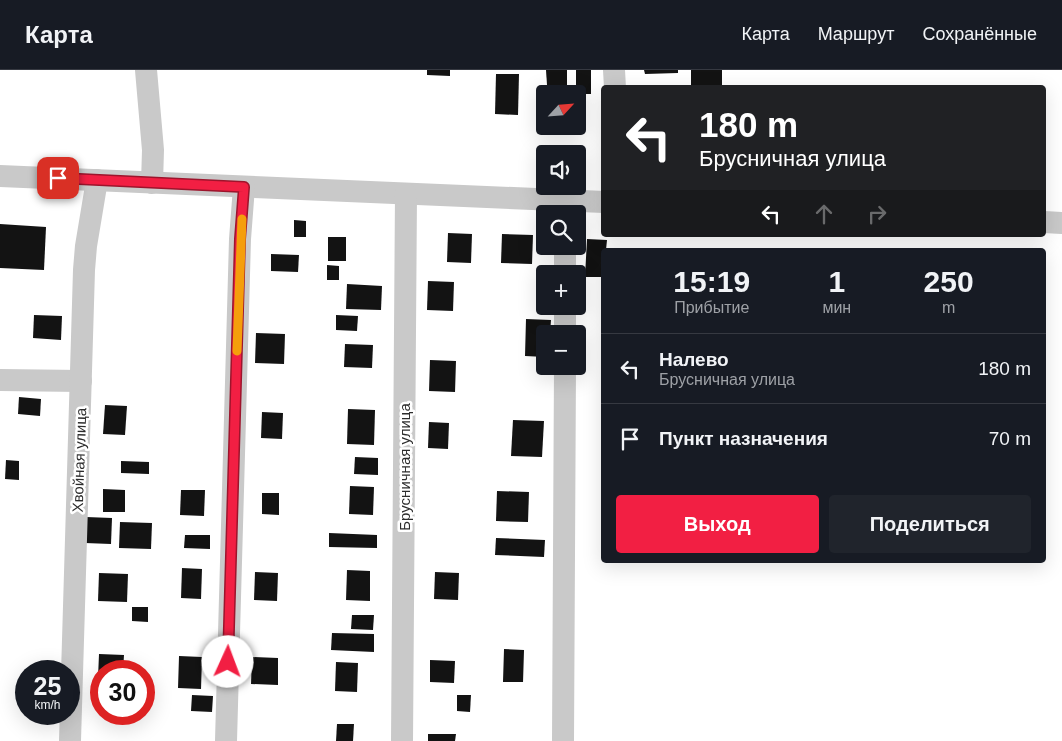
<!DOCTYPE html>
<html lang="ru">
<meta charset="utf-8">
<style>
body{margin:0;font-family:Arial,sans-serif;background:#20242c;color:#f1f3f6;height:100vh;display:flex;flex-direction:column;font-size:19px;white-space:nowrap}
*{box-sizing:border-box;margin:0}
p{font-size:16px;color:#9ea1a6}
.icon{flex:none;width:28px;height:28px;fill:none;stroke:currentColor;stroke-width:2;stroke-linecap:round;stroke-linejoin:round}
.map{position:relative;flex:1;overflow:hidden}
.panel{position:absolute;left:601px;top:178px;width:445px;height:315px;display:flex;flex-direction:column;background:#171b24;border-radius:5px;box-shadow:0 5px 20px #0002}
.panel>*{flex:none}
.guide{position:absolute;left:601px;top:15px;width:445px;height:152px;border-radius:5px;box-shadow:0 5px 20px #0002;background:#202124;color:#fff;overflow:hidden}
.needle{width:32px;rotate:64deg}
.controls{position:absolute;left:536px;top:15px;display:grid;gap:10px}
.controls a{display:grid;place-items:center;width:50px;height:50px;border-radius:5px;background:#171b24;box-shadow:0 5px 20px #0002;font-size:25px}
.speed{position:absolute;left:15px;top:590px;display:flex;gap:10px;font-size:25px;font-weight:700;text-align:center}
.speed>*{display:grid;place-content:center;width:65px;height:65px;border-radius:50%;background:#171b24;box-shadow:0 5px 20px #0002;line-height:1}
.speed small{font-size:12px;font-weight:400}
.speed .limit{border:8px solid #d22;background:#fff;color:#111}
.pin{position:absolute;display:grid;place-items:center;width:42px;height:42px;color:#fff;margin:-21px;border-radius:10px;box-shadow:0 2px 8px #0006}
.me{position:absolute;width:55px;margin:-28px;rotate:2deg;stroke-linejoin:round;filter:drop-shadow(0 0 4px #0008)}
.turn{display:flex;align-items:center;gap:18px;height:105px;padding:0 15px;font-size:22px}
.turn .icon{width:65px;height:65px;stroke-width:2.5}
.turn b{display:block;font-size:35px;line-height:42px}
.lanes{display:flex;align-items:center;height:48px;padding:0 15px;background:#0003;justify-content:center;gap:25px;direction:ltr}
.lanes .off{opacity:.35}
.eta{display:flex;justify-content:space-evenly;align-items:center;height:85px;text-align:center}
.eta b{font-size:30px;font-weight:700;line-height:35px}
.cta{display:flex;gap:10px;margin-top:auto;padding:10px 15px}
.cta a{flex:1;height:58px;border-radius:5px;background:#f21f43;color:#fff;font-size:20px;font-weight:700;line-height:58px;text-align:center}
.cta a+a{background:#20242c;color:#f1f3f6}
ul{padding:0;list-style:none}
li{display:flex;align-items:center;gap:15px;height:70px;padding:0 15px;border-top:1px solid #363941}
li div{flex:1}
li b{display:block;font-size:19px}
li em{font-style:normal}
header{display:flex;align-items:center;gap:30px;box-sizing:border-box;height:70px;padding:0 25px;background:#171b24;border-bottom:1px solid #363941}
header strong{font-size:24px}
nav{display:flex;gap:28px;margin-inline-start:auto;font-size:18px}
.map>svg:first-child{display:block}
.building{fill:#131313}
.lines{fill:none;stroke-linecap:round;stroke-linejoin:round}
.minor{stroke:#c9c9c9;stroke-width:22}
.route-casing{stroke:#9d142c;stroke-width:12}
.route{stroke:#f21f43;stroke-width:9}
.slow{stroke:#f59e0b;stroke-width:9}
.labels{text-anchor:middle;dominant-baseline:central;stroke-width:5;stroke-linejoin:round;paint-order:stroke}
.street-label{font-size:15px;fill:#2c2c2c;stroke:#fff}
</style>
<header>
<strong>Карта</strong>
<nav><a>Карта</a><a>Маршрут</a><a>Сохранённые</a></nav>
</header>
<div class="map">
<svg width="1062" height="671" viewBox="0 0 1062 671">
<rect width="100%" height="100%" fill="#fff"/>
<g class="building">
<path d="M427 0H450V6L427 5Z"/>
<path d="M546 0H567V15H547Z"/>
<rect x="576" y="0" width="15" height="24"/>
<path d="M644 0H678V3L645 4Z"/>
<rect x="691" y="0" width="31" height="18"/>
<path d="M496 4H519L518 45 495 44Z"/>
<path d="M294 150 306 151V167H294Z"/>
<path d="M0 154 46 157 44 200 0 198Z"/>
<path d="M448 163 472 164 471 193 447 192Z"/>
<path d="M502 164 533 165 532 194 501 193Z"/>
<rect x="328" y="167" width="18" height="24"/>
<path d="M587 169 607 170 606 180H604V207H585Z"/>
<path d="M271 184 299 185 298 202 271 201Z"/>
<path d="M327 195 339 196V210H327Z"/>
<path d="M428 211 454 212 453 241 427 240Z"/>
<path d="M347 214 382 216 381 240 346 239Z"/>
<path d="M34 245 62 246 61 270 33 268Z"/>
<path d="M336 245 358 246 357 261 336 260Z"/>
<path d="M526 249 551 250 550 264H545V287L525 286Z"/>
<path d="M256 263 285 264 284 294 255 293Z"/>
<path d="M345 274 373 275 372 298 344 297Z"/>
<path d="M602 274H604V287H601Z"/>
<path d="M430 290 456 291 455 322 429 321Z"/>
<path d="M19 327 41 329 40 346 18 344Z"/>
<path d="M105 335 127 336 125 365 103 364Z"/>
<path d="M348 339 375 340 374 375 347 374Z"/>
<path d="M262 342 283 343 282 369 261 368Z"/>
<path d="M513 350 544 351 542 387 511 386Z"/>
<path d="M429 352 449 353 448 379 428 378Z"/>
<path d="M355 387 378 388V405L354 404Z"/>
<path d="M6 390 19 391V410L5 409Z"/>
<path d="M121 391 149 392V404L121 403Z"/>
<path d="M350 416 374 417 373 445 349 444Z"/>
<path d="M103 419 125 420V442H103Z"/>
<path d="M181 420H205L204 446 180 445Z"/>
<path d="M497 421 529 422 528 452 496 451Z"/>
<path d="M262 423H279V445L262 444Z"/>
<path d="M86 447 112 448 111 474 85 473Z"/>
<path d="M120 452 152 453 151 479 119 478Z"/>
<path d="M329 463 377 465V478L329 477Z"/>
<path d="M185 465H210V479L184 478Z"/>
<path d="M496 468 545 470 544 487 495 485Z"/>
<path d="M182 498 202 499 201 529 181 528Z"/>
<path d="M347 500 370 501V531L346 530Z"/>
<path d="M255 502 278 503 277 531 254 530Z"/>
<path d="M435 502 459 503 458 530 434 529Z"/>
<path d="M99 503 128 504 127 532 98 531Z"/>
<path d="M132 537H148V552L132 551Z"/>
<path d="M352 545H374L373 560 351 559Z"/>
<path d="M332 563 374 564V582L331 580Z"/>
<path d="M504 579 524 580 523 612H503Z"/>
<path d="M99 584 124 585 123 601H101V608H98Z"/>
<path d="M179 586 202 587 201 619 178 618Z"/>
<path d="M252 587 278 588V615L251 614Z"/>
<path d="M430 590 455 591 454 613 430 612Z"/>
<path d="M336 592 358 593 357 622 335 621Z"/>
<path d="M192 625 213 626 212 642 191 641Z"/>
<path d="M457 625H471L470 642 457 641Z"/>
<path d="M337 654H354L353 671H336Z"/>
<path d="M428 664H456L455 671H428Z"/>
</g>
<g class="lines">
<g class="minor">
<path d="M146 0 153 80 152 113"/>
<path d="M614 0 615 18"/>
<path d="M0 106 604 132"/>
<path d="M1044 152 1062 153"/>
<path d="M565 204V176"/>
<path d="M565 264V236"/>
<path d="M0 310 81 311"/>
<path d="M70 671 84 200 86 176 97 110"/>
<path d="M226 671 240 169 244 117"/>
<path d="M402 671 406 124"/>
<path d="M563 671 565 296"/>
</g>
</g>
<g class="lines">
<g class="route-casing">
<path id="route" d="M58 108 244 117 240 169 228 592"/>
</g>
<use href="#route" class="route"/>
<path class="slow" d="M237 281 242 149"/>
</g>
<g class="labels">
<g class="street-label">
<text transform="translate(79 390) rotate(-88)">Хвойная улица</text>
<text transform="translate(404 397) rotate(-90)">Брусничная улица</text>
</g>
</g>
</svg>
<div class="controls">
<a><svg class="needle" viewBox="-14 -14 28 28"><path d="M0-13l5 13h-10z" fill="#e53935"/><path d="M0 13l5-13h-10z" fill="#9ea1a6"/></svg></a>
<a><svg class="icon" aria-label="sound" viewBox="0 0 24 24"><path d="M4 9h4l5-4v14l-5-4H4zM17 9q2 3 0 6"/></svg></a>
<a><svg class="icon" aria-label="search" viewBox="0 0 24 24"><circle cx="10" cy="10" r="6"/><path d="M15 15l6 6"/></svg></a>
<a>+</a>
<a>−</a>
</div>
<div class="speed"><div>25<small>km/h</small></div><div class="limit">30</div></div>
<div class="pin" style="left:58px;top:108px;background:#d93025"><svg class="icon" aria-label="arrive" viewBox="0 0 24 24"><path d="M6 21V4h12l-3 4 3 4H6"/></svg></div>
<svg class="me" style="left:228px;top:592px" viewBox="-20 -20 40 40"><circle r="19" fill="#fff"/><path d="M0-13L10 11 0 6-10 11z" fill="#f21f43"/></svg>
<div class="guide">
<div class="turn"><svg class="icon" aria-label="left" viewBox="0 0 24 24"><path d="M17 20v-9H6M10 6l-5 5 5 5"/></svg><div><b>180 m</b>Брусничная улица</div></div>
<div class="lanes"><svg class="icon" aria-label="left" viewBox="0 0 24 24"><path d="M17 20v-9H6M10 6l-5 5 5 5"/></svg><svg class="icon off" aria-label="ahead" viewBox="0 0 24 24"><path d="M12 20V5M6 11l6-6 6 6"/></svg><svg class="icon off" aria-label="right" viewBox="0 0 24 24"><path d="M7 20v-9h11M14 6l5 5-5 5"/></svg></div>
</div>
<section class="panel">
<div class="eta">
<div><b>15:19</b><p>Прибытие</p></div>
<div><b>1</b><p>мин</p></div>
<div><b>250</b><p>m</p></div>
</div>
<ul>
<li><svg class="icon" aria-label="left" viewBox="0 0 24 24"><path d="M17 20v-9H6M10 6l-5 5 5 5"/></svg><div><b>Налево</b><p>Брусничная улица</p></div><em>180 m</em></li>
<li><svg class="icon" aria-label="arrive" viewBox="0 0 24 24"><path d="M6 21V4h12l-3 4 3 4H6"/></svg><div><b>Пункт назначения</b></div><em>70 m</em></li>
</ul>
<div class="cta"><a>Выход</a><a>Поделиться</a></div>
</section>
</div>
